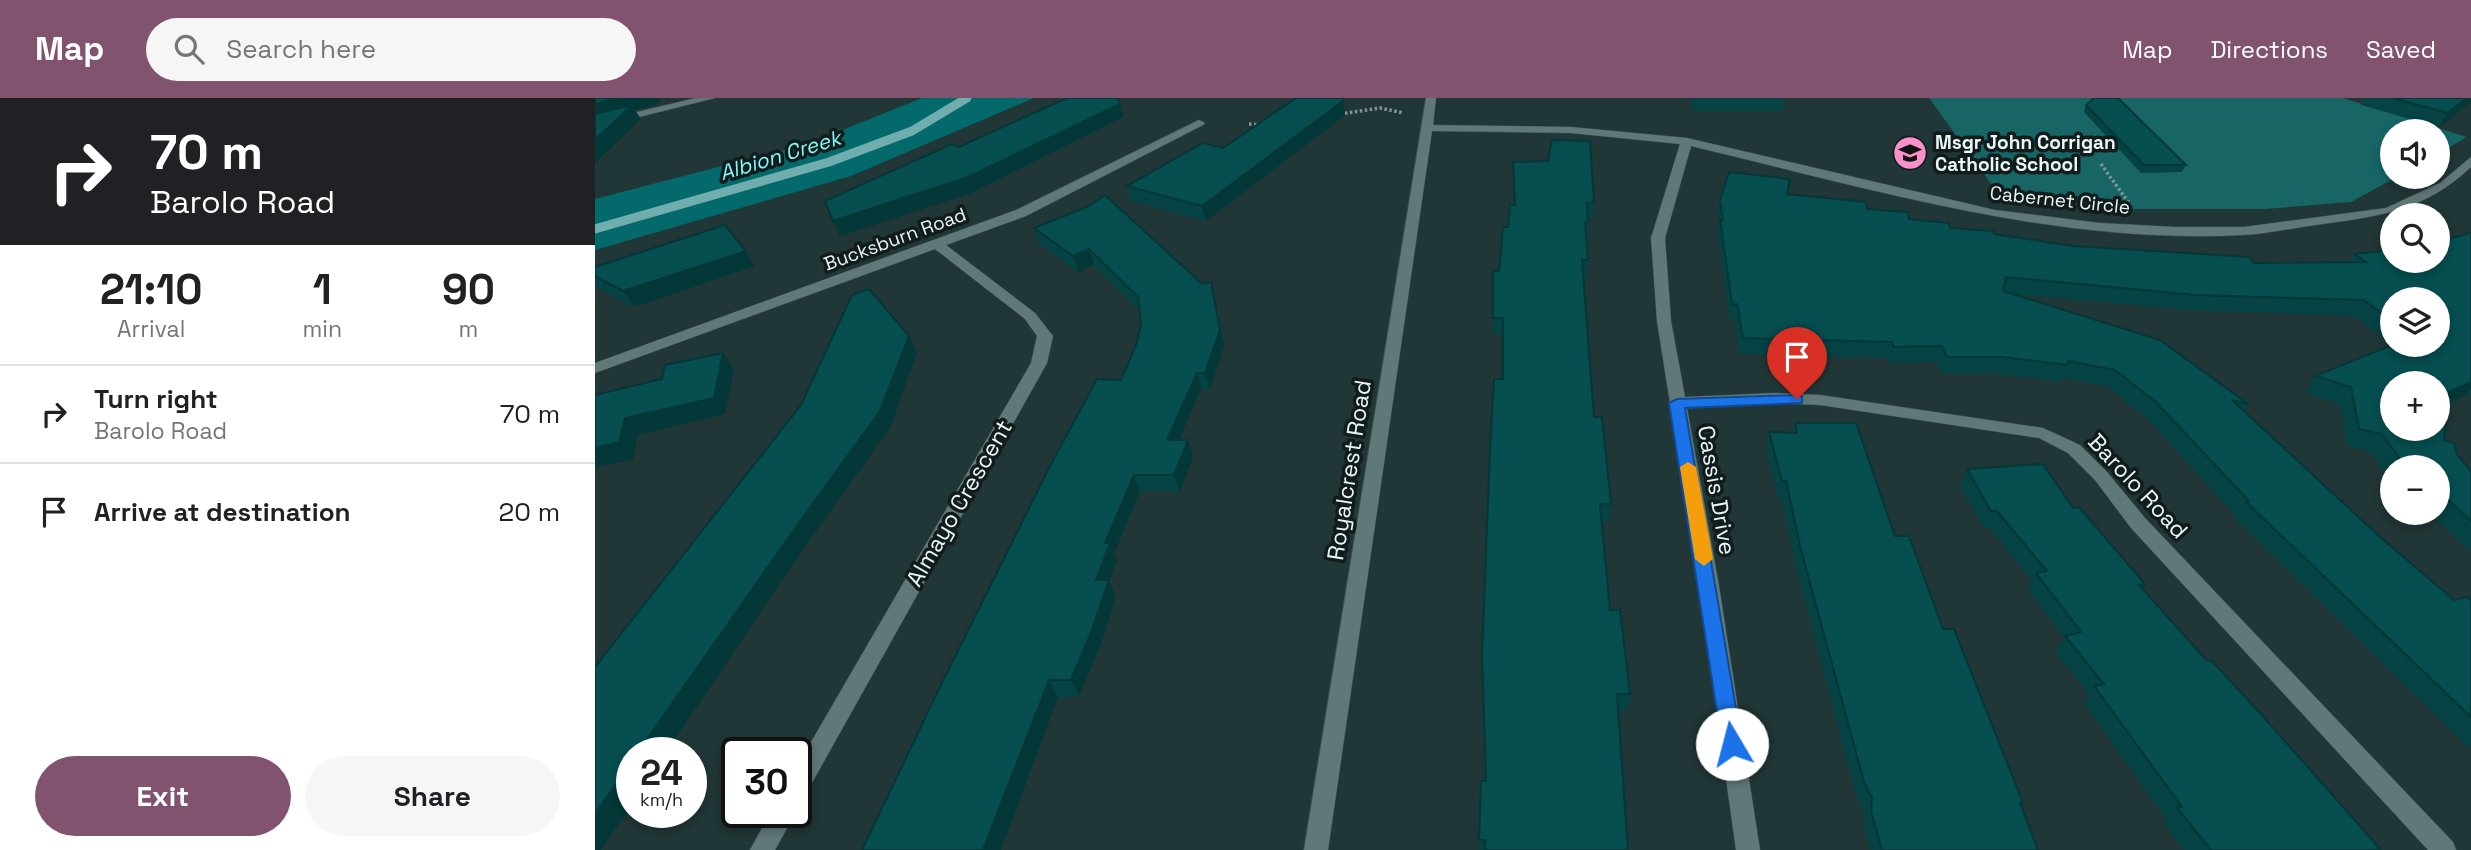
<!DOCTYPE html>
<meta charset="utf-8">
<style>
body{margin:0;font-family:"Space Grotesk",sans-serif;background:#f6f6f6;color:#202124;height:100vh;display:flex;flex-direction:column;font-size:26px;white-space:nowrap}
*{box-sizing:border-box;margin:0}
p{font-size:23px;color:#757577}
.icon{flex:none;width:38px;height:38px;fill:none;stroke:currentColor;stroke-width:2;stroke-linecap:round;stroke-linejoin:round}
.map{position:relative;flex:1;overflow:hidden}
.panel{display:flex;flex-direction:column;background:#fff;width:595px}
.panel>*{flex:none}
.top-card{background:#202124;color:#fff;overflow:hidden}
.fabs{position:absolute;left:1785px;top:21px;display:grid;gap:14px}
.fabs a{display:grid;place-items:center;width:70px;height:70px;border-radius:50%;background:#fff;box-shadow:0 4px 10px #0003;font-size:35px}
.speed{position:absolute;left:21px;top:639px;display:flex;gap:14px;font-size:35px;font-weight:700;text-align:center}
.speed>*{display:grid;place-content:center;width:91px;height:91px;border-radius:50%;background:#fff;box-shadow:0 4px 10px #0003;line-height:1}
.speed small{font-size:18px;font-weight:400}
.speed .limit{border:4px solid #111;border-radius:10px;background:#fff;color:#111}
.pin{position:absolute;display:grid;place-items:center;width:60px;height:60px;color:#fff;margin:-72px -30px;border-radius:50% 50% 50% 0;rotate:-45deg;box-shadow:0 0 7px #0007}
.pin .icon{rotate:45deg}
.me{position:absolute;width:77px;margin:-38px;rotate:352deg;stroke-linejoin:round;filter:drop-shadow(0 0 5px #0008)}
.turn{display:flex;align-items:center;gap:24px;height:147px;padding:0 35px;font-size:32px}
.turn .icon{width:91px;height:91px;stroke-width:2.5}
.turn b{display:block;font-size:49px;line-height:60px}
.eta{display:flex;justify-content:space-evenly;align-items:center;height:119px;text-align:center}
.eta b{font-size:42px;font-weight:600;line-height:49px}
.button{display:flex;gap:14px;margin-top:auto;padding:14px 35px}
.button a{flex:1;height:80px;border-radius:42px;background:#81536f;color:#fff;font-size:28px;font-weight:600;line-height:80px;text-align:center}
.button a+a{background:#f6f6f6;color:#202124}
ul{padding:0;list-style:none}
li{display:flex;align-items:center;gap:21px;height:98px;padding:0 35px;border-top:2px solid #e0e0e0}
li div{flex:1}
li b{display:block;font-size:26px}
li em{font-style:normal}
header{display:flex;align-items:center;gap:42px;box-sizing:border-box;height:98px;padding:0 35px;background:#81536f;color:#fff}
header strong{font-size:33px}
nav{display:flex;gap:38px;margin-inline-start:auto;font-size:24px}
.search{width:490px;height:63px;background:#f6f6f6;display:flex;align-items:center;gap:18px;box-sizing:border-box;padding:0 24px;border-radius:38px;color:#757577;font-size:26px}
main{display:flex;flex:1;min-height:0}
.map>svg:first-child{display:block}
.green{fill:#186566}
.forest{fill:#04696a}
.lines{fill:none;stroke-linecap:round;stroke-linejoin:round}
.stream{stroke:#6fadae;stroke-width:9}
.minor-casing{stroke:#3e5152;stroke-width:1}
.path{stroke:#839494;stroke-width:3.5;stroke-dasharray:2.5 2.5;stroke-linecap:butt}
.minor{fill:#617878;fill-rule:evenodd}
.wall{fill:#054344;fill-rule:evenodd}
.shaded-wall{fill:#043737}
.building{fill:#064e4f;stroke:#043737;stroke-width:2;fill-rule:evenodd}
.route{fill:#1a73e8;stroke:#114b97;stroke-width:2}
.slow{fill:#f59e0b}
.labels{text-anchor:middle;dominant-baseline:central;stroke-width:7;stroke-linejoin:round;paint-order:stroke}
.far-poi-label{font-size:19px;font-weight:bold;fill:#eaf7f7;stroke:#121c1c;text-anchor:start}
.far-street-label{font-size:19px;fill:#eaf7f7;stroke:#121c1c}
.far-water-label{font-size:21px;font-style:italic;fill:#80f9fa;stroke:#121c1c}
.street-label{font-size:23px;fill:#eaf7f7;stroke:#121c1c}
</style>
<header>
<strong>Map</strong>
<div class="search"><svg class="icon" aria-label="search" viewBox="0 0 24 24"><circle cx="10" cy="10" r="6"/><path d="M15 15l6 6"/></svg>Search here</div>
<nav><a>Map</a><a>Directions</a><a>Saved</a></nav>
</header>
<main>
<section class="panel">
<div class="top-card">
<div class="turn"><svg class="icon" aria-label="right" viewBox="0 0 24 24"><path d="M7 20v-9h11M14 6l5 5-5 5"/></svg><div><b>70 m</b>Barolo Road</div></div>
</div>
<div class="eta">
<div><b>21:10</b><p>Arrival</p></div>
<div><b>1</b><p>min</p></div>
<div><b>90</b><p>m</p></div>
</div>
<ul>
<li><svg class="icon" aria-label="right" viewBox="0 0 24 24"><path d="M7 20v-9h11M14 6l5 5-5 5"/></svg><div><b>Turn right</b><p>Barolo Road</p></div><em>70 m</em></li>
<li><svg class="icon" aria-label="arrive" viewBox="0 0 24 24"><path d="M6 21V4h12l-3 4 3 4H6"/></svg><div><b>Arrive at destination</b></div><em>20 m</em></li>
</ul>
<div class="button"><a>Exit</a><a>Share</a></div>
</section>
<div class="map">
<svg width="1876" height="752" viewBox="0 0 1876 752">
<rect width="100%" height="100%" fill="#213636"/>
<path class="green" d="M1334 0H1748L1872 39 1843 56V33H1797V79H1802L1756 104 1670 111H1521L1399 90Z"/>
<path class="forest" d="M327 0H439L256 78 0 152V101L215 45Z"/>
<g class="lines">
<path class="stream" d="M0 131 234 64 317 33 372 0"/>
<g class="minor-casing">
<g id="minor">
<path d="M101 0H120L0 30V24Z"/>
<path d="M831 0H841L838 27 976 29 1092 40 1400 112 1505 125 1580 129H1649L1791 110 1845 85 1876 59V69C1828 114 1784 118 1721 127 1697 130 1672 136 1648 137 1460 147 1277 91 1096 48L1070 140 1076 223 1090 299 1180 295 1225 297 1448 330 1485 347 1512 374 1550 420 1858 744 1861 752H1833L1536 430 1500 382 1473 355 1444 340 1225 307 1180 305 1092 310 1124 488 1165 752H1141L1104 488 1062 223 1056 140 1085 46 976 35 837 33 733 752H709Z"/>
<path d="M604 22 610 25 608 27 431 118 351 147 440 215 458 238 452 265 209 699 201 702V670L436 265 442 238 430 221 340 151 0 275V265L421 112Z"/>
<path d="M176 714H201L180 752H155Z"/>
</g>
</g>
<g class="path">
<path d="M745 16 785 10 809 15"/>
<path d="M654 26 667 27"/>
<path d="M1506 66 1536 108"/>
</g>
<use href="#minor" class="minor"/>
</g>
<g class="wall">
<path d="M1096 0H1190L1188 13H1099Z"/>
<path d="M1769 0H1876L1844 29 1766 7Z"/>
<path d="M748 3 750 17 611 123 536 103 532 88Z"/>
<path d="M1491 7 1591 67 1587 74 1546 75 1489 14Z"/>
<path d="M1192 96 1272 111 1355 130 1399 136 1478 148 1659 165H1753L1759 156 1797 152 1865 138 1876 134V297H1871L1853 306 1849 342 1862 356 1876 373V454L1835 415H1843V369H1797V385L1775 353 1752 348 1745 306 1710 295 1720 278 1797 247 1759 218 1593 212 1417 196 1653 306 1649 313 1785 439 1859 502H1876V652L1640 420 1641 418 1553 321 1512 288 1467 280 1465 284 1401 275H1346L1341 264 1294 265 1292 260 1145 256 1139 223 1135 222 1123 137 1124 124 1123 117 1125 102ZM1797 201 1843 247H1797Z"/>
<path d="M999 105 998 120H993V140H991L993 162 992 178H988L999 319 1016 406 1015 423H1007L1015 512 1035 596 1033 612H1023L1033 752H884V742L891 683 908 281V236H898V220L904 173 913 129 915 107Z"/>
<path d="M439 130 607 186 616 184 629 248 615 291H606L584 342 598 359 585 393H545L519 456 522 462 514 483 521 499 504 551 484 598 463 599 406 752 526 282 541 247 546 227 544 212 499 167 483 174 445 146Z"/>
<path d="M160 168 39 209 0 188V169Z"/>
<path d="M1200 325 1300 438 1348 531 1428 705 1426 709 1443 752H1276L1269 729 1270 716 1262 700 1201 469 1187 400H1183L1171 351 1174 334 1198 335Z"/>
<path d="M1372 371 1478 410 1550 486 1547 490 1612 563 1786 752H1589L1569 726 1572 722 1489 605 1494 597 1461 554 1469 540 1433 492 1437 483 1395 430H1389L1365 388Z"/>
</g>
<g class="shaded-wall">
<path d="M24 0H68L61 7 40 12 46 21 0 65V6Z"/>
<path d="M1872 0H1876V4L1844 29 1852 15Z"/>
<path d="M748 3 750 17 611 123 607 108Z"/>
<path d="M525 6 529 19 379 94 245 138 238 123Z"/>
<path d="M494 151 499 167 483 174 478 158Z"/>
<path d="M151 153 160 168 39 209 28 193Z"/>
<path d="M616 184 629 248 615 291 610 275Z"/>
<path d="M314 238 322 255 295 330 214 443 71 654H43Z"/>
<path d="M128 255 139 271 130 316 43 337 38 361 0 370V350L30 320Z"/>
<path d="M602 275 606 291 577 359 572 342Z"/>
<path d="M1876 284V291L1871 297 1843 310 1854 294Z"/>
<path d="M593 342 598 359 585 393 579 377Z"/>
<path d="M539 377 545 393 519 456 522 462 514 483 521 499 504 551 484 598 476 582 510 445Z"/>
<path d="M454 582 463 599 406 752H388Z"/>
<path d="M37 664V706L6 752H0V716Z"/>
</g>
<g class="building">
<path d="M0 0H24L0 6Z"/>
<path d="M472 0H522L525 6 373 79 238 123 230 103 357 46 364 49Z"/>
<path d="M701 0H747L748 3 607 108 532 88 608 45 628 50Z"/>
<path d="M1499 0H1523L1591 67H1549L1491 7Z"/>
<path d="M1798 0H1872L1852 15Z"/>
<path d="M37 7 0 42V16Z"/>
<path d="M957 42 995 43 999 105H992L993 125 990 124 993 162H987L999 319H1007L1016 406H1005L1015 512H1025L1035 596H1022L1033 752H890V742H884L886 683H891L887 558 895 351 899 281H908V220H898V173H904L908 129H913L915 107H920L918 64 953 63Z"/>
<path d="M1134 74 1195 81 1192 96 1271 104 1272 111 1313 114 1314 121 1354 125 1355 130 1398 133 1399 136 1478 148 1654 159 1659 165 1771 164 1759 156 1797 152V163H1843V143L1865 138 1876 134V284L1854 294 1849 342 1859 345 1862 356 1876 373V423L1843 392V369H1811L1787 336 1764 331 1756 289 1720 278 1797 247H1843V201H1797V223L1769 202 1601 197 1411 179 1408 193 1565 242 1653 306 1637 302 1785 439 1859 502 1873 499 1876 502V619L1651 404 1654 403 1562 305 1520 272 1473 263V267L1407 259H1352L1347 248 1299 249 1297 244 1148 240 1142 206H1137L1125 121 1128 122 1125 102ZM1797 285H1843V331H1797Z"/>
<path d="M510 97 607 186 616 184 625 232 610 275H602L572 342H593L579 377H539L510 445H515L501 482H514L496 534 476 582H454L388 752H267L343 593 454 370 502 281 526 282 541 247 546 227 543 199 494 151 478 158 439 130 492 109Z"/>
<path d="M130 127 151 153 28 193 0 178V169Z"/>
<path d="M274 191 314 238 285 313 203 426 43 654H37V664L0 716V569L206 307 257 197Z"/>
<path d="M128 255 119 300 30 320 24 344 0 350V297L67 281 70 267Z"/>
<path d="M1200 325H1261L1300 438H1314L1348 531H1359L1428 705H1425L1443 752H1287L1276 713 1277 700 1269 684 1206 452 1191 383H1187L1174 334 1202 335Z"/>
<path d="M1448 366 1478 410 1484 409 1550 486 1544 487 1612 563 1616 562 1665 615 1786 752H1616L1582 710 1587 709 1499 588 1509 586 1470 538 1486 534 1441 475 1452 473 1402 413H1396L1372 371Z"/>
</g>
<path class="route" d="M1202 297 1207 298V305L1090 310 1147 646 1144 653 1137 655 1130 653 1127 646 1074 305 1082 301Z"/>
<path class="slow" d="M1093 364 1101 369 1118 461 1109 468 1100 461 1085 369Z"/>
<defs>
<g id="school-disc" transform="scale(1.75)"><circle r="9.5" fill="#f890ca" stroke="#121c1c"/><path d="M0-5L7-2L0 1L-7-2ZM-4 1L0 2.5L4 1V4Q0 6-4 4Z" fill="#111"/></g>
</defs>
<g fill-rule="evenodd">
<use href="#school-disc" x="1315" y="55"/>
</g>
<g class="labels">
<g class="far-poi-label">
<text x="1340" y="44">Msgr John Corrigan<tspan x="1340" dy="22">Catholic School</tspan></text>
</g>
<g class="far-street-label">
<text transform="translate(1465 102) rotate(6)">Cabernet Circle</text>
<text transform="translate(300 141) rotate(-20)">Bucksburn Road</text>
</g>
<g class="far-water-label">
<text transform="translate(185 57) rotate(-17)">Albion Creek</text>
</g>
<g class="street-label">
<text transform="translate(754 372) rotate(-81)">Royalcrest Road</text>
<text transform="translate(1543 388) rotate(47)">Barolo Road</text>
<text transform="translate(1122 392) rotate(80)">Cassis Drive</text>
<text transform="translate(364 405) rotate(-60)">Almayo Crescent</text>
</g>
</g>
</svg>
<div class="fabs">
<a><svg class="icon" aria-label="sound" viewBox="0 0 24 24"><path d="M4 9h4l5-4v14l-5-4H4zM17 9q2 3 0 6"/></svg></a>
<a><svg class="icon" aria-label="search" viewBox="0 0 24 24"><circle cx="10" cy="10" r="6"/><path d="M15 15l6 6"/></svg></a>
<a><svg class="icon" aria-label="layers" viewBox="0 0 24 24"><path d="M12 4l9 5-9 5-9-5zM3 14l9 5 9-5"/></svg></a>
<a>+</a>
<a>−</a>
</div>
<div class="speed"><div>24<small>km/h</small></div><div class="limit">30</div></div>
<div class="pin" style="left:1202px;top:301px;background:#d93025"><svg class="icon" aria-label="arrive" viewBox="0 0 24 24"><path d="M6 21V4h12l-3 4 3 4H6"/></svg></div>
<svg class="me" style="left:1137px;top:646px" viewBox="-20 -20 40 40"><circle r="19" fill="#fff"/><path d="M0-13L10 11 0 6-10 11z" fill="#1a73e8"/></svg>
</div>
</main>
